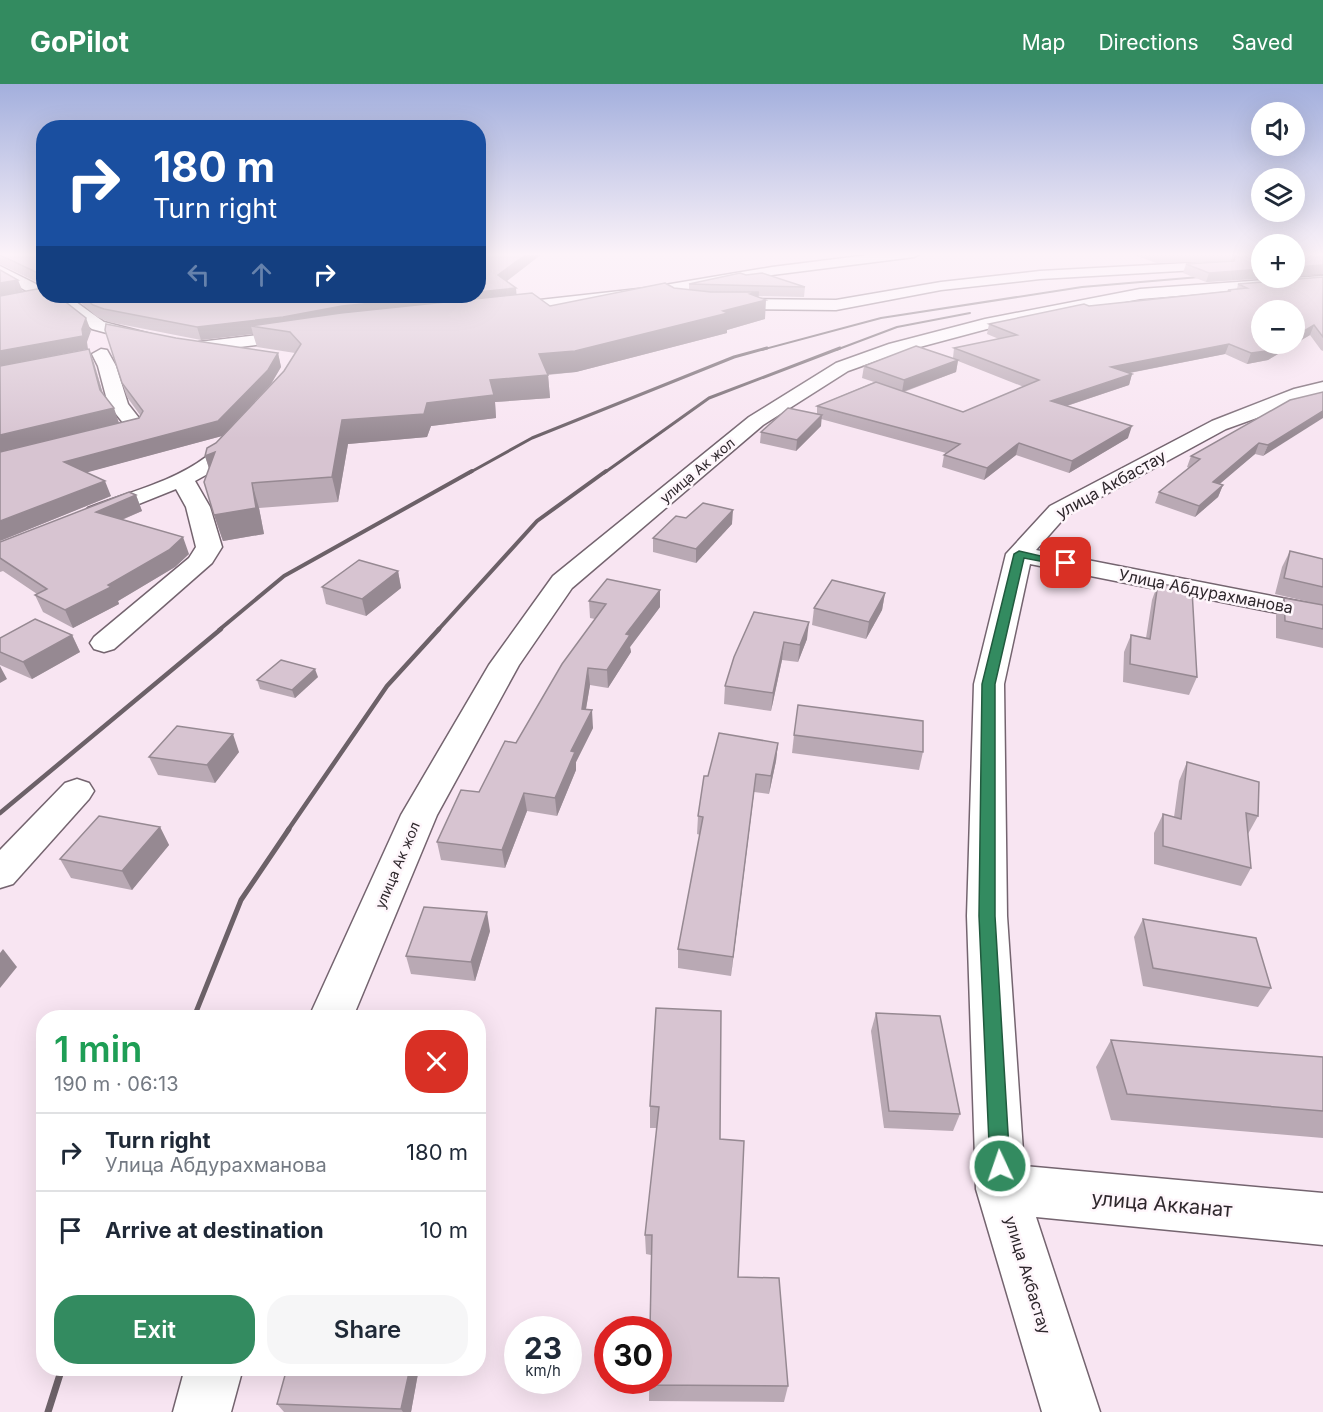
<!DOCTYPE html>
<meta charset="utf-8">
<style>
body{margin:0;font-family:Inter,sans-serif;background:#f6f6f7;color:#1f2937;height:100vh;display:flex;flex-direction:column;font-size:22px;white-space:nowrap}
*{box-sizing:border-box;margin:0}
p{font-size:20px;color:#747a83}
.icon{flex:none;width:33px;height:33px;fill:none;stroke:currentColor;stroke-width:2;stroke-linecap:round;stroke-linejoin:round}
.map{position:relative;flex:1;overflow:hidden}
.sheet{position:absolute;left:36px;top:926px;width:450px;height:366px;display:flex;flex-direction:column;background:#fff;border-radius:24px;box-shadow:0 6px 24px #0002}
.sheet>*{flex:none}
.hud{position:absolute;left:36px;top:36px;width:450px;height:183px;border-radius:24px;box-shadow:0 6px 24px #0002;background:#1a4fa0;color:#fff;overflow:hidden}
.buttons{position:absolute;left:1251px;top:18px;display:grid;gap:12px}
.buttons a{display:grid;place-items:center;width:54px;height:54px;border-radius:50%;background:#fff;box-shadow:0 6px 24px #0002;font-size:30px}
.speed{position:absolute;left:504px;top:1232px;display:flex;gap:12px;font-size:30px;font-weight:700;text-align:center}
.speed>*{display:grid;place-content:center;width:78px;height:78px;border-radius:50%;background:#fff;box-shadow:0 6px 24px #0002;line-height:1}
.speed small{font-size:15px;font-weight:400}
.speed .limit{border:9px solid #d22;background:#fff;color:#111}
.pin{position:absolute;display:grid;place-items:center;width:51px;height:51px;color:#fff;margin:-26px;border-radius:12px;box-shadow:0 3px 9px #0006}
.me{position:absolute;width:66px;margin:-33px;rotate:357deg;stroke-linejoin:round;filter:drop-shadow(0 0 4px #0008)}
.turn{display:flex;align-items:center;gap:21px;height:126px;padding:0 18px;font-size:27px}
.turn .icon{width:78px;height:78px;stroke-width:2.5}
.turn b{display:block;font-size:42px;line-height:51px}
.lanes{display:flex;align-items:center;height:57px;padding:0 18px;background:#0003;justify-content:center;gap:30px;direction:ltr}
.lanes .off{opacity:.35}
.round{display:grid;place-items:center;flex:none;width:63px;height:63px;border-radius:24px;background:#f6f6f7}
.overview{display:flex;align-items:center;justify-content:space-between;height:102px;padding:0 18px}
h1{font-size:36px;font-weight:600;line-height:45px;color:#1e9e55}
.button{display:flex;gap:12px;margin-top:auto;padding:12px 18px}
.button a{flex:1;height:69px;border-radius:24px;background:#338b60;color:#fff;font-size:24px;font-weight:600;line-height:69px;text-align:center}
.button a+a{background:#f6f6f7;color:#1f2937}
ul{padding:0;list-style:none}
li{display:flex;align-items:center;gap:18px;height:78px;padding:0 18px;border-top:2px solid #e0e1e3}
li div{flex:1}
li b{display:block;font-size:22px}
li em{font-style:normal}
header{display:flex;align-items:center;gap:36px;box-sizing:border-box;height:84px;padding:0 30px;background:#338b60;color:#fff}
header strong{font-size:28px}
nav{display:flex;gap:33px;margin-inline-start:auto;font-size:21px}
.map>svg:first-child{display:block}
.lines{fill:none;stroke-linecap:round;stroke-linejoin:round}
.minor-casing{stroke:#74646f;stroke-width:3}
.minor{fill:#fff;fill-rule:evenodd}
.rail-far5{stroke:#6c6168;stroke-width:2}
.rail-far4{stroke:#6c6168;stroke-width:3}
.rail-far3{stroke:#6c6168;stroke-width:4}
.rail-far2{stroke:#6c6168;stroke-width:4.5}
.rail-far1{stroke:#6c6168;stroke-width:5}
.rail{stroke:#6c6168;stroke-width:7}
.wall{fill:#b9a9b4;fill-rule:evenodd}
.shaded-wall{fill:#968992}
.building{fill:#d7c4d1;stroke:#968992;stroke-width:1.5}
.route{fill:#338b60;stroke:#215a3e;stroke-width:1.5}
.labels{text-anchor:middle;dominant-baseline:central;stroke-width:5;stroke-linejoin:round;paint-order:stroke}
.far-street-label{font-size:14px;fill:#2e272c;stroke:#fef6fb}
.street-label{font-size:16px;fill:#2e272c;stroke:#fef6fb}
.near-street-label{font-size:20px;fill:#2e272c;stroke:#fef6fb}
</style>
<header>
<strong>GoPilot</strong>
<nav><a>Map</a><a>Directions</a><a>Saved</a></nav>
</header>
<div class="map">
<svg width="1323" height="1328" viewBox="0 0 1323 1328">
<rect width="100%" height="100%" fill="#f8e5f2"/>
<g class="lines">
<g class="minor-casing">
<g id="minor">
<path d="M884 169H921L914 173 772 191 647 214 503 230 495 225 503 220 647 204 772 183Z"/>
<path d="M1226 177 1231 178V184L1040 195 941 206 836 226 722 225 714 220 722 215 836 216 941 198 1040 187Z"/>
<path d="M0 182 44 204V212L69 213 104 238 154 251 157 255 148 260 92 245 63 223 39 214 0 192Z"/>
<path d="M1323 192V200L1140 215 987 245 901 268 848 287 763 341 572 504 519 581 437 731 353 933H309L401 731 489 581 553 492 749 333 836 279 889 260 985 235 1140 205Z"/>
<path d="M300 246 306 247 308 251 306 255 199 268 190 263 199 258Z"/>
<path d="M101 265 107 266 116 282 128 320 146 343 143 347 103 358 96 356 93 352 96 348 124 340 108 320 98 282 92 270Z"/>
<path d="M1323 298V310L1226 345 1066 432 1036 466 1323 522V538L1030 480 1004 600 1007 832 1024 1082 1323 1109V1161L1036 1133 1100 1328H1042L976 1105 967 832 974 600 1006 470 1050 422 1212 337 1294 305Z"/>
<path d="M240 343 247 345 250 349 247 353 222 382 195 397 210 423 222 463 212 479 114 565 104 568 94 565 90 559 94 553 189 474 196 463 186 423 176 405 104 434H88L84 429 88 424C126 409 173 398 206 373 218 363 225 347 240 343Z"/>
<path d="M77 695 89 699 94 707 89 715 13 800 0 804V766L65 699Z"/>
<path d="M185 1284H243L231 1328H173Z"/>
</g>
</g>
<use href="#minor" class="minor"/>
<g class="rail-far5">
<path d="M1294 191 1323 190"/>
<path d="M761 266 881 234 1082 203 1211 192"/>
<path d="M836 266 897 243 970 229"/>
</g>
<g class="rail-far4">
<path d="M469 389 532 354 734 273 767 264"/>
<path d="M604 389 709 314 840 264"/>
</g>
<g class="rail-far3">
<path d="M219 546 284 492 472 387"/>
<path d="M438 546 537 437 606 387"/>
</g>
<g class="rail-far2">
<path d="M0 729 221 545"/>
<path d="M288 746 387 602 439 545"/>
</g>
<path class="rail-far1" d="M194 933 241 816 289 745"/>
<path class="rail" d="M48 1328 62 1284"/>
</g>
<g class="wall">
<path d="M0 169H44V203L43 201 0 180Z"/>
<path d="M478 169H543L507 197 516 204V211L550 222 674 204 689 206V200L746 191 805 203 804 213 758 212 765 235 727 246V249L576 288 548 291 550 314 495 318 496 334 431 342 427 353 348 360 338 418 259 424 264 450 223 457 214 431 209 384 205 372 284 287 295 269 257 263 253 250 201 256 109 238 97 233 73 212H478Z"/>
<path d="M1130 169H1262V194H1270L1206 198 1183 189 1186 180 1233 177 1156 179Z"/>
<path d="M1323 193V267L1321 266 1310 251 1268 276 1247 280 1225 270 1130 289 1132 290 1129 301 1067 322 1128 354 1069 389 1016 371 984 396 942 383 944 371 946 369 821 335V342L796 367 760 359 761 348 817 330V322L874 298 862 294 864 282 953 274 954 264 999 255 987 250 989 240 1089 222 1227 207 1228 206 1237 205 1238 200ZM958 277 1024 303 963 328 904 308 956 288Z"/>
<path d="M176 254 278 269 281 283 271 300 222 352 87 388 111 412 0 457 110 341 94 279 103 310 119 339 139 334 140 331 127 313 122 299Z"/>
<path d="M1290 316 1263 372 1255 370 1219 400 1223 401 1218 413 1195 433 1155 419 1159 408 1189 384 1187 383 1191 372Z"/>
<path d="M136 411 142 427 122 436 189 470 175 483 118 517 119 520 73 544 43 528 35 511 37 510 3 487 0 488V458Z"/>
<path d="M686 434 732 440 696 479 653 468V454Z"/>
<path d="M1290 467 1323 475V564L1276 554V531L1284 514 1322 521 1275 510 1282 483Z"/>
<path d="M398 487 401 504 366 532 326 520 322 503Z"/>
<path d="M1158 499 1197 593 1189 611 1123 598 1124 568 1131 551 1146 554 1152 516Z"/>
<path d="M660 506V523L630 563 631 568 608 604 590 601 586 625 593 644 576 678V686L557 732 527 727 505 784 441 776 437 758 479 708 516 659 595 535 590 534 589 517Z"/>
<path d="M885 509 882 526 866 555 812 541 814 524Z"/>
<path d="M754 528 807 555 798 578 782 576 771 627 724 620 725 602Z"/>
<path d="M72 551 80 568 32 595 0 581V554Z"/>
<path d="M318 593 295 614 260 605 257 596Z"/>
<path d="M794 651 923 668 919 686 792 669Z"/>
<path d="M778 659 776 677 769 710 754 708 731 892 678 884V865L700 751 697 750 698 732 708 692Z"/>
<path d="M239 668 215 699 158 691 149 673Z"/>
<path d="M1187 678 1258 732 1248 750 1251 784 1241 802 1154 780V749L1163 730 1174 733 1179 697Z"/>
<path d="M160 743 169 761 132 806 71 794 60 775Z"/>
<path d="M1143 835 1271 904 1258 923 1143 902 1134 853Z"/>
<path d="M490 847 475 897 411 890 406 872Z"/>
<path d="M656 924 720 1055 738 1193 788 1302 784 1318 649 1317 651 1171 646 1170 645 1151 657 1044H650V1022Z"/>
<path d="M876 929 960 1030 953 1047 884 1044 871 947Z"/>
<path d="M1111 956 1323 973V1054L1111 1036 1096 983Z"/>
<path d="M287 1284H419L411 1328H284L277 1320Z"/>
</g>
<g class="shaded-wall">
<path d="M528 169H543L499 203 498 191Z"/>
<path d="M1323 181V190L1294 192V183Z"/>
<path d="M1262 185V194H1270L1206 198 1209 189Z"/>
<path d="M18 196 23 208 0 212V199Z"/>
<path d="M516 204 517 216 251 242 253 250 201 256 197 243 342 222 444 212H478V208Z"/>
<path d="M759 208 758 218 766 216 765 235 727 246V249L576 288 541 291 539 270 723 227 750 210Z"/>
<path d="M86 234 91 247 87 258 88 265 0 282V267L82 245Z"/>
<path d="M1314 241 1310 251 1268 276 1247 280 1251 269 1283 260H1294V253Z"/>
<path d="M1229 260 1225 270 1108 293 1111 283Z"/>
<path d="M89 265 94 279 106 321 100 306Z"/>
<path d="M278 269 281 283 271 300 222 352 70 393 64 378Z"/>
<path d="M958 276 956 288 902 308 904 296Z"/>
<path d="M1132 290 1129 301 1048 328 1051 317Z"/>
<path d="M548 291 550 314 495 318 496 334 431 342 427 353 348 360 338 418 332 393 342 336 490 296Z"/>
<path d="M114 324 119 339 0 368V351Z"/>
<path d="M1323 327V334L1263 372 1268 361Z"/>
<path d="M822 331 821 342 796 367 797 356Z"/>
<path d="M1132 342 1128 354 1069 389 1072 377Z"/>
<path d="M1019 359 1016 371 984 396 987 384Z"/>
<path d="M1259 359 1255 370 1208 410 1213 398Z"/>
<path d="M215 368 213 397 205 372Z"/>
<path d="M105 397 111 412 0 457V437Z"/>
<path d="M252 399 259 424 264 450 223 457 214 431Z"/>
<path d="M1223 401 1218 413 1195 433 1199 422Z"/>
<path d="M136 411 142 427 102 444 96 428Z"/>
<path d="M733 426 732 440 696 479V465Z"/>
<path d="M183 453 189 470 175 483 118 517 119 520 73 544 65 526 108 501Z"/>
<path d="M398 487 401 504 366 532 362 515Z"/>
<path d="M660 506V523L630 563 631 568 608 604 607 586 626 550Z"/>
<path d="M885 509 882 526 866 555 869 538Z"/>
<path d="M809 538 807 555 798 578 800 561Z"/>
<path d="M72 551 80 568 32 595 23 578Z"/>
<path d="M784 558 782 576 771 627 773 609Z"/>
<path d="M0 582 7 595 0 599Z"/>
<path d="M588 584 590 601 583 642 582 625Z"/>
<path d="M315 585 318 593 295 614 292 606Z"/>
<path d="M592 626 593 644 576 678V686L557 732 555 714 571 667Z"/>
<path d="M233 650 239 668 215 699 207 681Z"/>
<path d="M778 659 776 677 769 710 771 692Z"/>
<path d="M756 690 754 708 731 892 733 873Z"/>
<path d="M524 709 527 727 505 784 502 766Z"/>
<path d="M160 743 169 761 132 806 122 787Z"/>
<path d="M487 828 490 847 475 897 471 878Z"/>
<path d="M3 865 17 883 0 904V869Z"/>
<path d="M410 1284H419L411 1328H403L401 1325Z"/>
</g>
<g class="building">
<path d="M0 169H44V198H42L40 190 0 171Z"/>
<path d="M478 169H528L498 191 516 204 478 208Z"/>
<path d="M1156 169H1202L1158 170Z"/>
<path d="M1236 169H1262V185L1209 189 1186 180 1234 177Z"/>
<path d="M1294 169H1323V181L1294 183Z"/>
<path d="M0 186 18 196 0 199Z"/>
<path d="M740 189 746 191 762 189 805 203 689 200Z"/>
<path d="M1323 193V253L1314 241 1294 253V226H1262V260H1283L1273 266 1251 269 1229 260 1111 283 1132 290 1051 317 1132 342 1072 377 1019 359 987 384 944 371 960 360 817 322 876 298 963 328 1039 296 954 264 1017 251 989 240 1084 220 1089 222 1231 207 1228 206 1247 204 1238 200Z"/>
<path d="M665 199 674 204 711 208H759L750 210 766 216 723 227 728 229 575 267 539 270 548 291 490 296 494 311 427 319 424 330 342 336 332 393 252 399 256 424 214 431 204 398 215 368 205 372 207 364 216 359 284 287 301 260 290 248 251 242 341 229 532 209 550 222Z"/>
<path d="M37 205 44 206V212H58L86 234 82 245 83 252 0 267V212Z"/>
<path d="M82 212H444L342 222 283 233 197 243 104 225 93 221Z"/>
<path d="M106 240 176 254 278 269 268 286 218 337 64 378 105 397 0 437V368L139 334 143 327 122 299 105 246Z"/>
<path d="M916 262 958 276 904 296 864 282Z"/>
<path d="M89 265 100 306 114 324 0 351V282Z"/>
<path d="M1323 308V327L1268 361 1259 359 1213 398 1223 401 1199 422 1159 408 1200 375 1191 372 1290 316Z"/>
<path d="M788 324 822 331 797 356 761 348Z"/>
<path d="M129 408 136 411 96 428 183 453 169 466 108 501 111 503 65 526 35 511 47 505 0 474V458Z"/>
<path d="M703 419 733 426 696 465 653 454 676 432 686 434Z"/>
<path d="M1290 467 1323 475V503L1284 494Z"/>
<path d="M359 476 398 487 362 515 322 503Z"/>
<path d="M607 495 660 506 626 550 630 551 607 586 588 584 582 625 592 626 571 667 575 668 555 714 524 709 502 766 437 758 461 706 479 708 505 657 516 659 562 580 606 520 589 517Z"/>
<path d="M832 496 885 509 869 538 814 524Z"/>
<path d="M1158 499 1192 506 1197 593 1130 580 1131 551 1150 555Z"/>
<path d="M1284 514 1323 521V545L1285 537Z"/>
<path d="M754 528 809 538 800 561 784 558 773 609 725 602 734 573Z"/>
<path d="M35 535 72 551 23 578 0 568V554Z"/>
<path d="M281 576 315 585 292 606 257 596Z"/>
<path d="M798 621 923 637V668L794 651Z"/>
<path d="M177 642 233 650 207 681 149 673Z"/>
<path d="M719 649 778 659 771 692 756 690 733 873 678 865 703 733 698 732 704 692H708Z"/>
<path d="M1187 678 1259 698 1258 732 1246 729 1251 784 1163 762V730L1181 735Z"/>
<path d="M99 732 160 743 122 787 60 775Z"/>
<path d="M424 823 487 828 471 878 406 872Z"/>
<path d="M1143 835 1256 854 1271 904 1153 884Z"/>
<path d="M656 924 721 927 720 1055 744 1057 738 1193 779 1194 788 1302 649 1301V1296H658V1245H650L652 1151H645L659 1023 650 1022Z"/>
<path d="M876 929 940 932 960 1030 889 1027Z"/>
<path d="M1111 956 1323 973V1027L1127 1010Z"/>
<path d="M287 1284H410L401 1325 277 1320Z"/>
</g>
<linearGradient id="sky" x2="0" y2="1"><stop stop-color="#a3afdd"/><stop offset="0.48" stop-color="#fcf3f9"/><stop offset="1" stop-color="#fcf3f9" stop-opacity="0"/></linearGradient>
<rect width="1323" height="355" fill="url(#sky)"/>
<path class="route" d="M1019 467 1071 479 1066 482 1024 474 995 600V832L1010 1082 1007 1089 1000 1092 993 1089 990 1082 979 832 982 600 1014 470Z"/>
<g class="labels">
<g class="far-street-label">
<text transform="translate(697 386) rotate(-40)">улица Ак жол</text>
<text transform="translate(397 781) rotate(-67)">улица Ак жол</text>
</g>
<g class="street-label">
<text transform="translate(1111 400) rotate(-29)">улица Акбастау</text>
<text transform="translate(1206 507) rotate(11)">Улица Абдурахманова</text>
<text transform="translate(1028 1191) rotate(73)">улица Акбастау</text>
</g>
<g class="near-street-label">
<text transform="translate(1162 1120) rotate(5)">улица Акканат</text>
</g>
</g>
</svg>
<div class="buttons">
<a><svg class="icon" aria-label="sound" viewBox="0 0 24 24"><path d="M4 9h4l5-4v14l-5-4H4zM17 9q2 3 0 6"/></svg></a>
<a><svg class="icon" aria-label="layers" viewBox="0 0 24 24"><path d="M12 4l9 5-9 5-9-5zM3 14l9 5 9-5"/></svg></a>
<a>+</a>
<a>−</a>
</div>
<div class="speed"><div>23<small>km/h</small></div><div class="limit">30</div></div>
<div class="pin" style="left:1066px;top:479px;background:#d93025"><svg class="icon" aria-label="arrive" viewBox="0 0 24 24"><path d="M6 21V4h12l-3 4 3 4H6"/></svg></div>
<svg class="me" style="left:1000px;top:1082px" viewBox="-20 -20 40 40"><circle r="17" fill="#338b60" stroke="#fff" stroke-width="3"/><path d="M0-11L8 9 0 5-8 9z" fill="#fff"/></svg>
<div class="hud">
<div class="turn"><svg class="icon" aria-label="right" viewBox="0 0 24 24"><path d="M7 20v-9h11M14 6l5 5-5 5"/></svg><div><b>180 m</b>Turn right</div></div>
<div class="lanes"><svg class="icon off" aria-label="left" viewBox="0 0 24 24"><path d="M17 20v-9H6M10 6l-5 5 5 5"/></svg><svg class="icon off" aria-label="ahead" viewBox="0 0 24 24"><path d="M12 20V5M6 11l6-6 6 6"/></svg><svg class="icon" aria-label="right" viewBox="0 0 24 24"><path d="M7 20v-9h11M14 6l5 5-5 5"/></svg></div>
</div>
<section class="sheet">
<div class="overview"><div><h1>1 min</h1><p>190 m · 06:13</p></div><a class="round" style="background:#d93025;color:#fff"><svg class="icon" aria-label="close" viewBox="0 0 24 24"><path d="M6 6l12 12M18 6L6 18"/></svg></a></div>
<ul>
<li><svg class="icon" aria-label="right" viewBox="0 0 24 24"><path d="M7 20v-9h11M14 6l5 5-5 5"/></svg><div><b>Turn right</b><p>Улица Абдурахманова</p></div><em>180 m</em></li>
<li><svg class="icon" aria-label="arrive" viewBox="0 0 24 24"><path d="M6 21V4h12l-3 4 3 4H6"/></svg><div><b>Arrive at destination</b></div><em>10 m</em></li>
</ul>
<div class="button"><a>Exit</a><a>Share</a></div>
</section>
</div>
